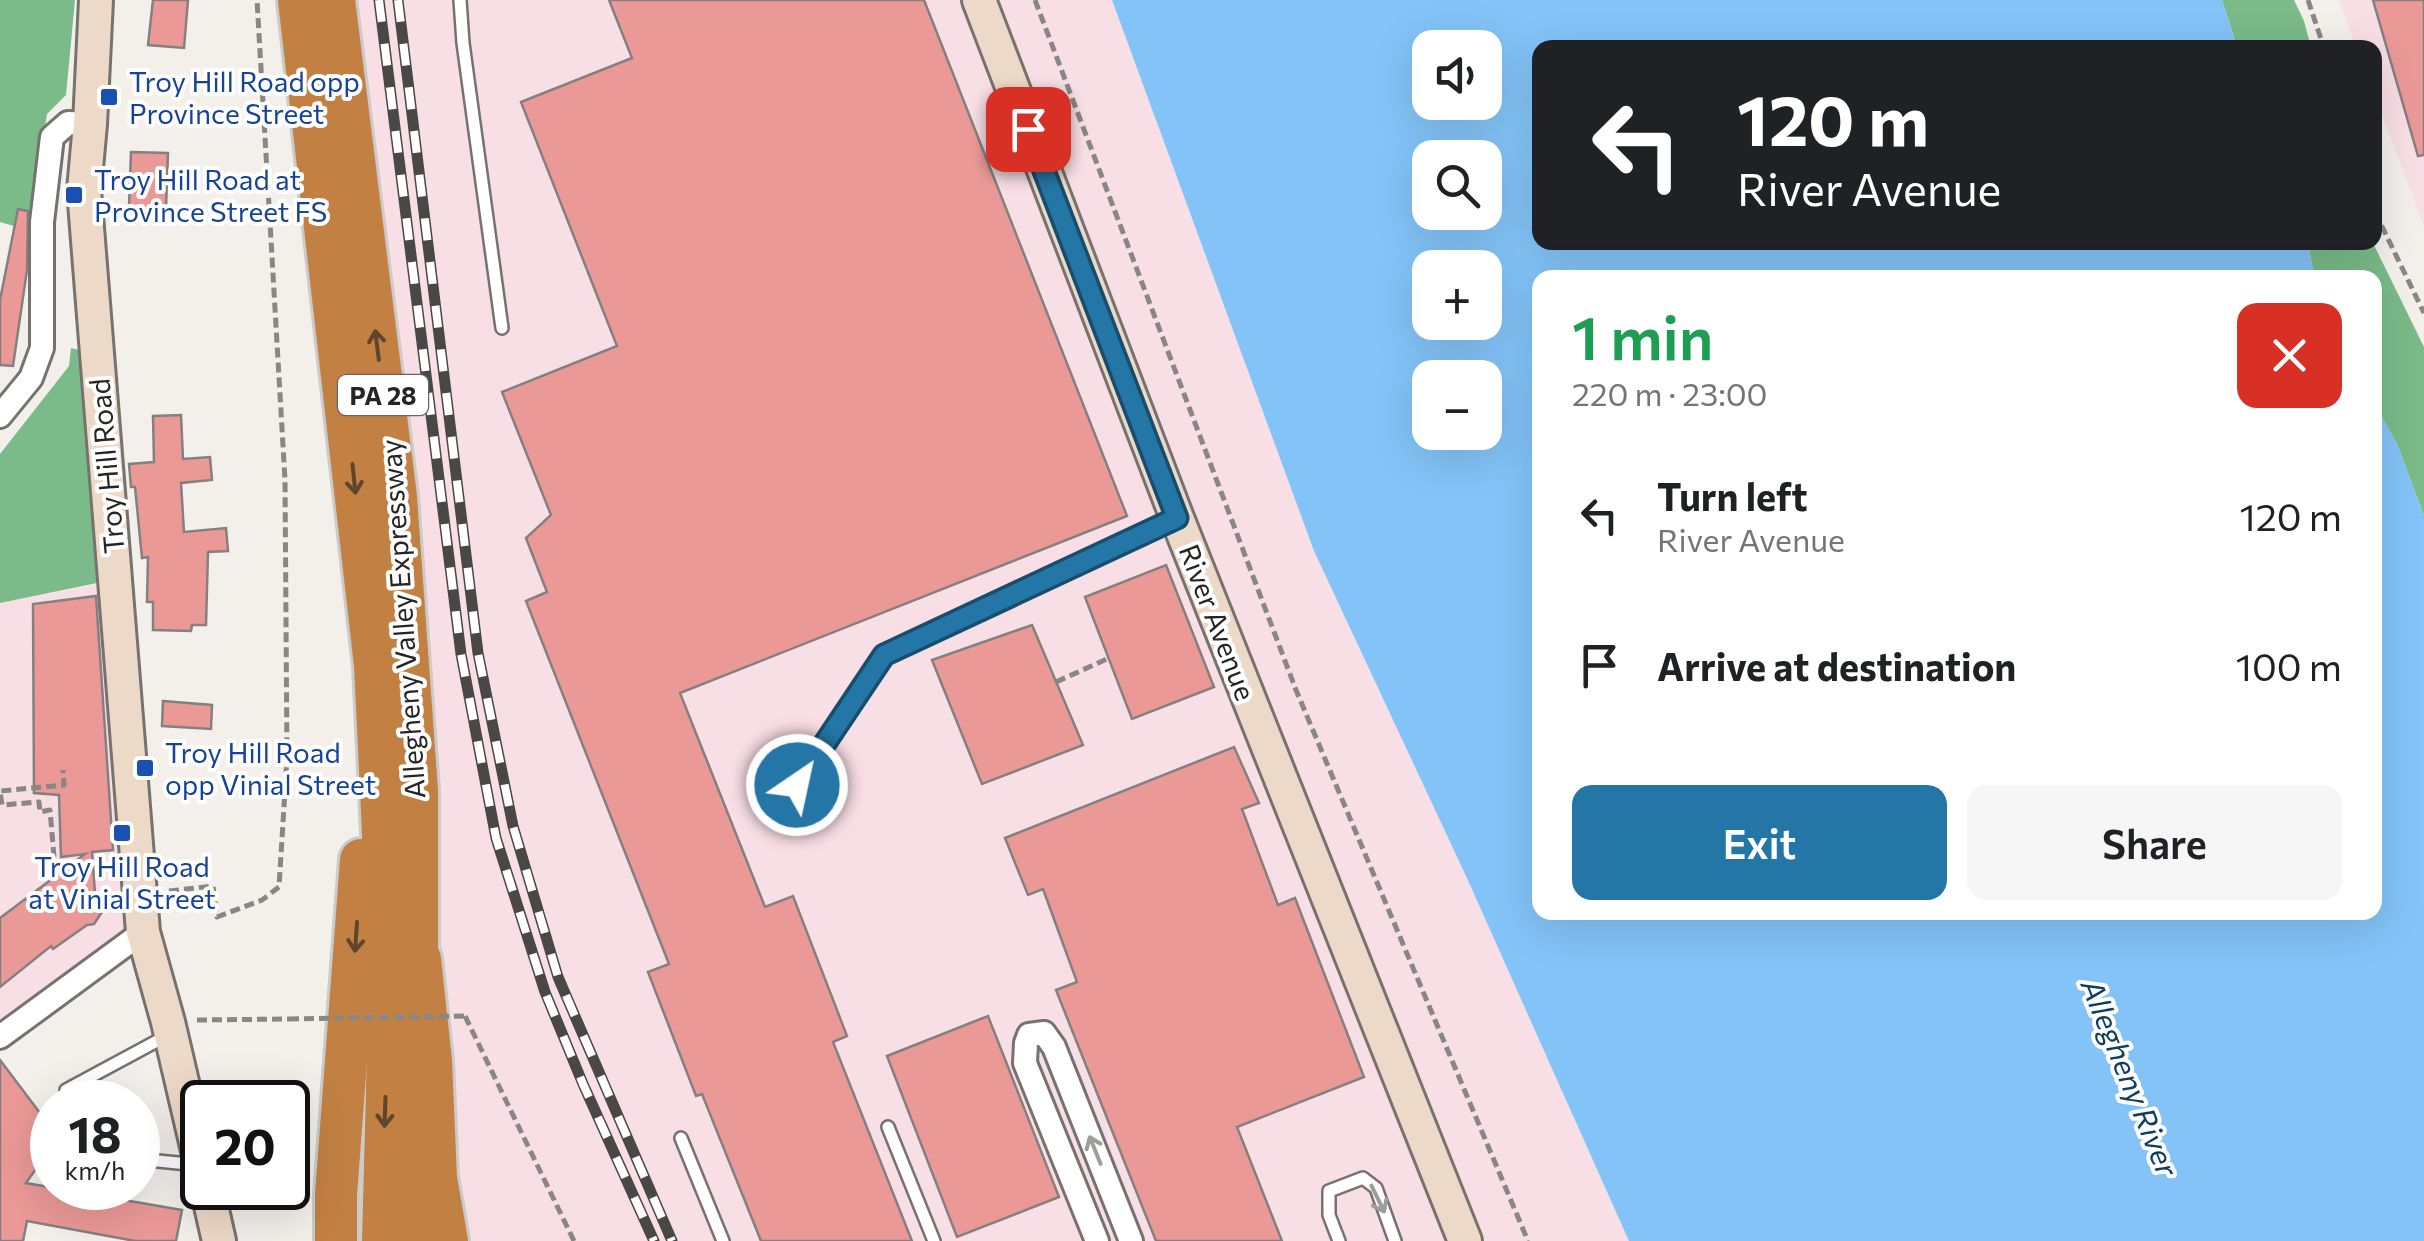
<!DOCTYPE html>
<meta charset="utf-8">
<style>
body{margin:0;font-family:Commissioner,sans-serif;background:#f6f6f6;color:#202124;height:100vh;display:flex;flex-direction:column;font-size:38px;white-space:nowrap}
*{box-sizing:border-box;margin:0}
p{font-size:32px;color:#757577}
.icon{flex:none;width:55px;height:55px;fill:none;stroke:currentColor;stroke-width:2;stroke-linecap:round;stroke-linejoin:round}
.map{position:relative;flex:1;overflow:hidden}
.drawer{position:absolute;left:1532px;top:270px;width:850px;height:650px;display:flex;flex-direction:column;background:#fff;border-radius:20px;box-shadow:0 10px 40px #0002}
.drawer>*{flex:none}
.guide{position:absolute;left:1532px;top:40px;width:850px;height:210px;border-radius:20px;box-shadow:0 10px 40px #0002;background:#202124;color:#fff;overflow:hidden}
.fabs{position:absolute;left:1412px;top:30px;display:grid;gap:20px}
.fabs a{display:grid;place-items:center;width:90px;height:90px;border-radius:20px;background:#fff;box-shadow:0 10px 40px #0002;font-size:50px}
.speed{position:absolute;left:30px;top:1080px;display:flex;gap:20px;font-size:50px;font-weight:700;text-align:center}
.speed>*{display:grid;place-content:center;width:130px;height:130px;border-radius:50%;background:#fff;box-shadow:0 10px 40px #0002;line-height:1}
.speed small{font-size:25px;font-weight:400}
.speed .limit{border:5px solid #111;border-radius:15px;background:#fff;color:#111}
.pin{position:absolute;display:grid;place-items:center;width:85px;height:85px;color:#fff;margin:-42px;border-radius:20px;box-shadow:0 5px 15px #0006}
.me{position:absolute;width:110px;margin:-55px;rotate:34deg;stroke-linejoin:round;filter:drop-shadow(0 0 8px #0008)}
.turn{display:flex;align-items:center;gap:35px;height:210px;padding:0 40px;font-size:45px}
.turn .icon{width:130px;height:130px;stroke-width:2.5}
.turn b{display:block;font-size:70px;line-height:85px}
.round{display:grid;place-items:center;flex:none;width:105px;height:105px;border-radius:20px;background:#f6f6f6}
.overview{display:flex;align-items:center;justify-content:space-between;height:170px;padding:0 40px}
h1{font-size:60px;font-weight:600;line-height:75px;color:#1e9e55}
.primary-button{display:flex;gap:20px;margin-top:auto;padding:20px 40px}
.primary-button a{flex:1;height:115px;border-radius:20px;background:#2476a7;color:#fff;font-size:40px;font-weight:600;line-height:115px;text-align:center}
.primary-button a+a{background:#f6f6f6;color:#202124}
ul{padding:0;list-style:none}
li{display:flex;align-items:center;gap:30px;height:150px;padding:0 40px}
li div{flex:1}
li b{display:block;font-size:38px}
li em{font-style:normal}
.map>svg:first-child{display:block}
.commercial{fill:#f8dee5}
.forest{fill:#7abb89}
.water{fill:#83c3f7;fill-rule:evenodd}
.building{fill:#eb9997;stroke:#858080;stroke-width:2.5}
.lines{fill:none;stroke-linecap:round;stroke-linejoin:round}
.lane-casing{stroke:#76736f;stroke-width:16}
.street-casing{stroke:#76736f;stroke-width:28}
.secondary-casing{stroke:#76736f;stroke-width:38}
.highway-casing{stroke:#cbcbca;stroke-width:48}
.path{stroke:#898784;stroke-width:5;stroke-dasharray:10 5;stroke-linecap:butt}
.lane{stroke:#fff;stroke-width:11}
.street{stroke:#fff;stroke-width:22}
.secondary{stroke:#edd9c7;stroke-width:32}
.highway{stroke:#c28143;stroke-width:42}
.rail-casing{stroke:#4a4846;stroke-width:11}
.rail{stroke:#fff;stroke-width:8;stroke-dasharray:22;stroke-linecap:butt}
.path-bridge{stroke:#898784;stroke-width:5;stroke-dasharray:10 5;stroke-linecap:butt}
.oneway{stroke:#5d452e}
.oneway2{stroke:#9d9d9c}
.route-casing{stroke:#174d6d;stroke-width:25}
.route{stroke:#2476a7;stroke-width:18}
.transit-dot{fill:#1a4fb4;stroke:#fff;stroke-width:4}
.labels{text-anchor:middle;dominant-baseline:central;stroke-width:8;stroke-linejoin:round;paint-order:stroke}
.shield{fill:#fff;stroke:#676665;stroke-width:2.5}
.shield-label{font-size:25px;font-weight:bold;fill:#262523}
.transit-label{font-size:28px;fill:#164399;stroke:#fff;text-anchor:start}
.street-label{font-size:28px;fill:#262523;stroke:#fff}
.water-label{font-size:30px;font-style:italic;fill:#0d3e60;stroke:#fff}
</style>
<div class="map">
<svg width="2424" height="1241" viewBox="0 0 2424 1241">
<rect width="100%" height="100%" fill="#f3efeb"/>
<g class="commercial">
<path d="M334 0H1112L1314 551 1466 876 1629 1241H413Z"/>
<path d="M2339 0H2424V226L2375 96V48L2356 47Z"/>
<path d="M115 581 143 932 0 1037V603Z"/>
</g>
<g class="forest">
<path d="M0 0H75L66 95 47 114 28 230 0 222Z"/>
<path d="M2222 0H2294L2304 21 2311 47H2237Z"/>
<path d="M2308 243H2373L2424 347V516L2397 444 2375 405V278L2314 277Z"/>
<path d="M71 348 83 351 97 583 0 603V454L69 366Z"/>
</g>
<path class="water" d="M1112 0H2222L2237 47 1540 48V242H2308L2314 277 1540 278V912H2375V405L2397 444 2424 516V1241H1629L1466 876 1314 551ZM1430 48H1485V102H1430ZM1430 158H1485V212H1430ZM1430 268H1485V322H1430ZM1430 378H1485V432H1430Z"/>
<g class="building">
<path d="M153 0H188L184 48 148 45Z"/>
<path d="M609 0H924L1127 516 680 693 765 907 793 896 847 1036 833 1042 912 1241H761L702 1094 696 1096 648 972 669 964 526 601 547 592 526 538 551 515 502 392 617 346 521 102 632 58Z"/>
<path d="M2373 0H2424V155L2418 156Z"/>
<path d="M131 152 168 153 166 208 129 206Z"/>
<path d="M18 209 28 211 27 270 13 366 0 365V300Z"/>
<path d="M181 415 183 459 210 457 212 480 181 483 184 532 226 528 228 551 208 552 206 625H192L191 631 153 630V602H147L148 557 142 558 135 487H131L129 464 154 462 153 416Z"/>
<path d="M1166 565 1214 687 1132 719 1085 597Z"/>
<path d="M96 596 113 850 92 852 96 906 102 912 94 924 87 925 53 949 51 946 0 987V918L85 854 61 857 59 795 34 793 33 604Z"/>
<path d="M1032 625 1083 745 982 784 932 660Z"/>
<path d="M163 701 212 705 211 729 162 726Z"/>
<path d="M1234 747 1259 803 1242 809 1278 905 1295 898 1364 1077 1237 1127 1282 1241H1156L1056 990 1077 982 1043 889 1028 895 1005 838Z"/>
<path d="M988 1016 1059 1197 957 1237 887 1056Z"/>
<path d="M0 1060 52 1129V1146L26 1183 182 1210 176 1241H135L27 1221 23 1241H0Z"/>
</g>
<g class="lines">
<g class="lane-casing">
<g id="lane">
<path d="M460 0 463 43 502 328"/>
<path d="M797 785 884 655 1173 520"/>
<path d="M72 1102 66 1090 170 1034"/>
<path d="M888 1127 934 1241"/>
<path d="M681 1138 723 1241"/>
<path d="M138 1159 198 1165"/>
<path d="M1339 1241 1329 1215V1191L1363 1178 1376 1188 1395 1241"/>
</g>
</g>
<g class="street-casing">
<g id="street">
<path d="M0 416 31 378 42 348V222L52 137 68 123 90 124"/>
<path d="M0 1037 143 932"/>
<path d="M1097 1241 1025 1063 1026 1043 1029 1035 1044 1033 1054 1047 1131 1241"/>
</g>
</g>
<g class="secondary-casing">
<g id="secondary">
<path d="M96 0 90 124 84 190 143 932 168 1022 202 1168"/>
<path d="M979 0 1177 518 1465 1241"/>
<path d="M207 1188 219 1241"/>
</g>
</g>
<g class="highway-casing">
<g id="highway">
<path d="M299 0 375 665 390 979 383 1241"/>
<path d="M334 0 396 497 417 791V990"/>
<path d="M420 959 431 1061 436 1178 447 1241"/>
<path d="M336 1241V1195L361 860"/>
<path d="M413 1241 416 1071"/>
</g>
</g>
<g class="path">
<path d="M1035 0 1296 690 1528 1241"/>
<path d="M2308 0 2324 48"/>
<path d="M2375 212 2424 313"/>
<path d="M1056 682 1109 658"/>
<path d="M54 857 50 810 40 812 39 802 2 805 0 791 64 785 63 770"/>
<path d="M169 891 213 886 217 917 262 900 279 887 287 758 285 480 257 0"/>
<path d="M465 1016 574 1241"/>
<path d="M197 1020 289 1019"/>
</g>
<use href="#lane" class="lane"/>
<use href="#street" class="street"/>
<use href="#secondary" class="secondary"/>
<use href="#highway" class="highway"/>
<g class="rail-casing">
<g id="rail">
<path d="M379 0 461 654 496 838 545 992 583 1084 654 1241"/>
<path d="M398 0 478 653 513 826 558 977 672 1241"/>
</g>
</g>
<use href="#rail" class="rail"/>
<path class="path-bridge" d="M289 1019 465 1016"/>
</g>
<defs><path id="oneway-shaft" d="M-6 0H5M1.5-3L5.5 0L1.5 3" fill="none" stroke-width="1.6" stroke-linecap="round" stroke-linejoin="round" transform="scale(2.5)"/></defs>
<g class="oneway">
<use href="#oneway-shaft" transform="translate(377 345) rotate(-97)"/>
<use href="#oneway-shaft" transform="translate(354 479) rotate(84)"/>
<use href="#oneway-shaft" transform="translate(356 937) rotate(94)"/>
<use href="#oneway-shaft" transform="translate(385 1112) rotate(92)"/>
</g>
<g class="oneway2">
<use href="#oneway-shaft" transform="translate(1095 1150) rotate(-112)"/>
<use href="#oneway-shaft" transform="translate(1378 1199) rotate(64)"/>
</g>
<g class="lines">
<g class="route-casing">
<path id="route" d="M797 785 884 655 1177 518 1028 129"/>
</g>
<use href="#route" class="route"/>
</g>
<g class="transit-dot">
<rect x="99" y="87" width="20" height="20" rx="5"/>
<rect x="64" y="185" width="20" height="20" rx="5"/>
<rect x="135" y="758" width="20" height="20" rx="5"/>
<rect x="112" y="823" width="20" height="20" rx="5"/>
</g>
<g class="labels">
<rect class="shield" x="338" y="375" width="90" height="40" rx="8"/>
<g class="shield-label">
<text x="383" y="395">PA 28</text>
</g>
<g class="transit-label">
<text x="129" y="81">Troy Hill Road opp<tspan x="129" dy="32">Province Street</tspan></text>
<text x="94" y="179">Troy Hill Road at<tspan x="94" dy="32">Province Street FS</tspan></text>
<text x="165" y="752">Troy Hill Road<tspan x="165" dy="32">opp Vinial Street</tspan></text>
<text x="122" y="866" text-anchor="middle">Troy Hill Road<tspan x="122" dy="32">at Vinial Street</tspan></text>
</g>
<g class="street-label">
<text transform="translate(106 466) rotate(-95)">Troy Hill Road</text>
<text transform="translate(402 619) rotate(-94)">Allegheny Valley Expressway</text>
<text transform="translate(1218 622) rotate(69)">River Avenue</text>
</g>
<g class="water-label">
<text transform="translate(2131 1077) rotate(68)">Allegheny River</text>
</g>
</g>
</svg>
<div class="fabs">
<a><svg class="icon" aria-label="sound" viewBox="0 0 24 24"><path d="M4 9h4l5-4v14l-5-4H4zM17 9q2 3 0 6"/></svg></a>
<a><svg class="icon" aria-label="search" viewBox="0 0 24 24"><circle cx="10" cy="10" r="6"/><path d="M15 15l6 6"/></svg></a>
<a>+</a>
<a>−</a>
</div>
<div class="speed"><div>18<small>km/h</small></div><div class="limit">20</div></div>
<div class="pin" style="left:1028px;top:129px;background:#d93025"><svg class="icon" aria-label="arrive" viewBox="0 0 24 24"><path d="M6 21V4h12l-3 4 3 4H6"/></svg></div>
<svg class="me" style="left:797px;top:785px" viewBox="-20 -20 40 40"><circle r="17" fill="#2476a7" stroke="#fff" stroke-width="3"/><path d="M0-11L8 9 0 5-8 9z" fill="#fff"/></svg>
<div class="guide">
<div class="turn"><svg class="icon" aria-label="left" viewBox="0 0 24 24"><path d="M17 20v-9H6M10 6l-5 5 5 5"/></svg><div><b>120 m</b>River Avenue</div></div>
</div>
<section class="drawer">
<div class="overview"><div><h1>1 min</h1><p>220 m · 23:00</p></div><a class="round" style="background:#d93025;color:#fff"><svg class="icon" aria-label="close" viewBox="0 0 24 24"><path d="M6 6l12 12M18 6L6 18"/></svg></a></div>
<ul>
<li><svg class="icon" aria-label="left" viewBox="0 0 24 24"><path d="M17 20v-9H6M10 6l-5 5 5 5"/></svg><div><b>Turn left</b><p>River Avenue</p></div><em>120 m</em></li>
<li><svg class="icon" aria-label="arrive" viewBox="0 0 24 24"><path d="M6 21V4h12l-3 4 3 4H6"/></svg><div><b>Arrive at destination</b></div><em>100 m</em></li>
</ul>
<div class="primary-button"><a>Exit</a><a>Share</a></div>
</section>
</div>
